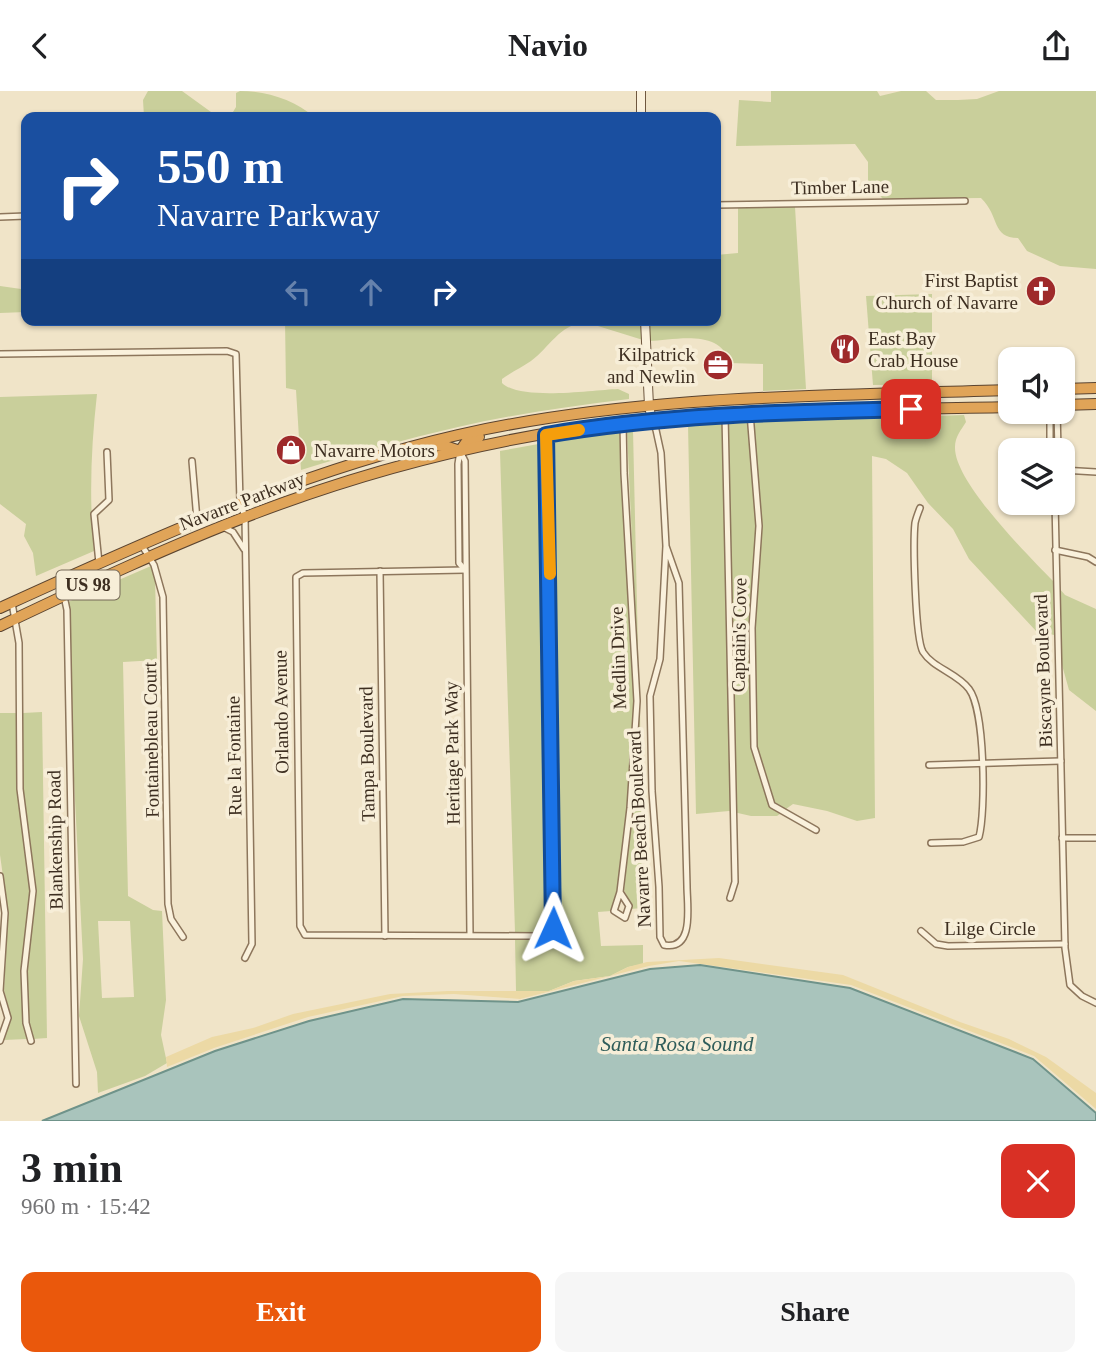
<!DOCTYPE html>
<meta charset="utf-8">
<style>
body{margin:0;font-family:Georgia,serif;background:#f6f6f6;color:#202124;height:100vh;display:flex;flex-direction:column;font-size:26px;white-space:nowrap}
*{box-sizing:border-box;margin:0}
p{font-size:23px;color:#757577}
.icon{flex:none;width:38px;height:38px;fill:none;stroke:currentColor;stroke-width:2;stroke-linecap:round;stroke-linejoin:round}
.map{position:relative;height:1030px;overflow:hidden}
.drawer{display:flex;flex-direction:column;background:#fff;flex:1}
.drawer>*{flex:none}
.banner{position:absolute;left:21px;top:21px;width:700px;height:214px;border-radius:14px;box-shadow:0 2px 5px #0004;background:#1a4fa0;color:#fff;overflow:hidden}
.fabs{position:absolute;left:998px;top:256px;display:grid;gap:14px}
.fabs a{display:grid;place-items:center;width:77px;height:77px;border-radius:14px;background:#fff;box-shadow:0 2px 5px #0004;font-size:35px}
.pin{position:absolute;display:grid;place-items:center;width:60px;height:60px;color:#fff;margin:-30px;border-radius:14px;box-shadow:0 4px 10px #0006}
.me{position:absolute;width:77px;margin:-38px;rotate:1deg;stroke-linejoin:round;filter:drop-shadow(0 0 5px #0008)}
.turn{display:flex;align-items:center;gap:24px;height:147px;padding:0 21px;font-size:32px}
.turn .icon{width:91px;height:91px;stroke-width:2.5}
.turn b{display:block;font-size:49px;line-height:60px}
.lanes{display:flex;align-items:center;height:66px;padding:0 21px;background:#0003;justify-content:center;gap:35px;direction:ltr}
.lanes .off{opacity:.35}
.round{display:grid;place-items:center;flex:none;width:74px;height:74px;border-radius:14px;background:#f6f6f6}
.overview{display:flex;align-items:center;justify-content:space-between;height:119px;padding:0 21px}
h1{font-size:42px;font-weight:600;line-height:52px}
.cta{display:flex;gap:14px;margin-top:auto;padding:14px 21px}
.cta a{flex:1;height:80px;border-radius:14px;background:#ea580c;color:#fff;font-size:28px;font-weight:600;line-height:80px;text-align:center}
.cta a+a{background:#f6f6f6;color:#202124}
header{display:flex;justify-content:space-between;align-items:center;height:91px;padding:0 21px;background:#fff;font-size:32px;font-weight:600}
.map>svg:first-child{display:block}
.green{fill:#c9cf9b;fill-rule:evenodd}
.sand{fill:#ecd9a5}
.water{fill:#a9c4bc;stroke:#6f938a;stroke-width:2}
.lines{fill:none;stroke-linecap:round;stroke-linejoin:round}
.street-casing{stroke:#8d765c;stroke-width:8}
.secondary-casing{stroke:#6f573f;stroke-width:10}
.highway-casing{stroke:#5b4430;stroke-width:12}
.street{stroke:#faf1dc;stroke-width:5}
.secondary{stroke:#faf1dc;stroke-width:8}
.highway{stroke:#e0a458;stroke-width:10}
.route-casing{stroke:#114b97;stroke-width:18}
.route{stroke:#1a73e8;stroke-width:12}
.slow{stroke:#f59e0b;stroke-width:12}
.labels{text-anchor:middle;dominant-baseline:central;stroke-width:7;stroke-linejoin:round;paint-order:stroke}
.shield{fill:#f7eed8;stroke:#756857;stroke-width:2}
.shield-label{font-size:18px;font-weight:bold;fill:#3d2e20}
.street-label{font-size:19px;fill:#3d2e20;stroke:#f7eed8}
.poi-label{font-size:19px;fill:#3d2e20;stroke:#f7eed8;text-anchor:end}
.water-label{font-size:21px;font-style:italic;fill:#2f5d5a;stroke:#f7eed8}
</style>
<header><svg class="icon" aria-label="back" viewBox="0 0 24 24"><path d="M15 5l-7 7 7 7"/></svg>Navio<svg class="icon" aria-label="share" viewBox="0 0 24 24"><path d="M12 15V3M7 8l5-5 5 5M5 13v7h14v-7"/></svg></header>
<div class="map">
<svg width="1096" height="1030" viewBox="0 0 1096 1030">
<rect width="100%" height="100%" fill="#f0e4c8"/>
<g class="green">
<path d="M148 0H182L211 21 224 26H144L143 9Z"/>
<path d="M240 0C266 0 295 9 314 26H230L236 16V2Z"/>
<path d="M771 0H877L880 5 901 0H926L936 9H958L977 8 999 0H1096V178L1060 175 1027 160 1018 147C991 147 1000 125 981 107L883 108 868 92V71L855 53 736 55 739 9 771 11Z"/>
<path d="M795 116 806 298 763 300V273L729 272C722 237 674 249 649 250L648 229H716V164L738 162V117Z"/>
<path d="M26 193V221L0 222V195L21 198Z"/>
<path d="M932 203V293L873 294 866 205Z"/>
<path d="M285 229H642L643 249 585 231C559 234 550 256 531 270 522 276 512 281 502 288V292C520 310 593 299 618 298L629 303V308C572 315 514 323 458 336 405 348 353 363 301 379L296 299 286 297Z"/>
<path d="M97 303C91 356 89 407 94 460L36 485 33 462 24 445 26 433 0 413V306Z"/>
<path d="M964 324 966 331C961 339 955 346 955 356 954 391 1028 464 1053 490L1054 544 1036 540 969 468 953 438 928 412 907 382 886 368 872 365 875 727 857 730 827 720 793 713 786 718 775 712 757 655 755 537 762 435 754 331Z"/>
<path d="M748 331 756 435 749 537 751 656 769 715 780 723 777 725H751L729 720 696 723 688 334Z"/>
<path d="M633 339 639 602 627 340Z"/>
<path d="M621 340 634 610 627 717 617 799 611 820 598 821 601 855 643 854V873L628 876 610 885 574 890 549 900H516L515 848C532 848 552 853 557 833L550 351Z"/>
<path d="M544 352 550 836 542 841H515L500 360Z"/>
<path d="M151 475 155 487 157 569 123 571 128 805 153 819 162 820 166 909 161 944 167 972 145 985 98 1002 97 981 79 925 83 868 73 669 68 511ZM98 830H130L134 906 102 907Z"/>
<path d="M1059 497 1065 504 1096 518V620L1069 599 1062 574Z"/>
<path d="M640 613 642 817 631 818V813L624 799 633 718Z"/>
<path d="M42 621 47 947 33 948 29 931 27 881 36 800 23 698V622Z"/>
<path d="M0 622H17V698L30 800 21 880 23 932 27 948 4 949 11 926 4 899 8 821 0 764Z"/>
</g>
<path class="sand" d="M719 867 843 884 960 931 1009 948 1046 966 1096 1002V1018L1034 965 851 894 679 870 649 875 520 908 454 903 403 905 308 926 214 957 167 976 166 966 212 946 253 937 293 923 390 903 448 900H549L574 890 610 885 628 876 647 871Z"/>
<path class="water" d="M700 874 850 897 1033 968 1096 1022V1030H42L215 960 309 930 403 908 518 911 650 878Z"/>
<g class="lines">
<g class="street-casing">
<g id="street">
<path d="M716 114 965 110"/>
<path d="M0 126 26 125"/>
<path d="M0 263 227 260 236 263 240 411 245 426 252 853 245 867"/>
<path d="M1050 320V359"/>
<path d="M1057 320 1058 359"/>
<path d="M750 322 759 435 752 537 754 656 772 714 816 739"/>
<path d="M725 324 735 791 730 807"/>
<path d="M652 329 656 339 661 362 666 455 660 568 650 605 652 700 659 796 660 846 664 854C695 860 687 814 687 795L679 492 666 455"/>
<path d="M460 360 465 370 470 844"/>
<path d="M460 360 458 373 459 472 465 479"/>
<path d="M192 370 197 429"/>
<path d="M1003 379H1010"/>
<path d="M1062 379 1096 381"/>
<path d="M1055 411 1065 857 1070 894 1082 905 1096 912"/>
<path d="M920 417C918 422 916 427 915 432 913 451 915 547 923 561 933 577 957 582 969 598 985 619 986 720 979 746L963 751 931 752"/>
<path d="M223 436 233 441 244 458"/>
<path d="M141 453 154 474 163 506 168 813 171 828 183 846"/>
<path d="M1055 459 1088 466 1096 471"/>
<path d="M99 472 94 423 109 409 107 361"/>
<path d="M465 479 303 482 296 486 300 835 305 844 537 845 547 843 553 837 546 344"/>
<path d="M380 480 385 845"/>
<path d="M64 505 67 519 76 993"/>
<path d="M12 512 19 552 20 698 33 800 24 880 26 932 31 950"/>
<path d="M929 674 1061 670"/>
<path d="M1062 747H1096"/>
<path d="M0 785 5 822 0 900 8 927 0 950"/>
<path d="M620 801 629 815 625 827 614 820 620 801 630 717 637 610 624 382 623 332"/>
<path d="M921 840 936 853 948 855 1065 853"/>
</g>
</g>
<g class="secondary-casing">
<g id="secondary">
<path d="M641 0V26"/>
<path d="M645 229 649 315 652 329"/>
</g>
</g>
<g class="highway-casing">
<g id="highway">
<path d="M1062 298 1096 297"/>
<path d="M1062 314 1096 313"/>
<path d="M431 354 445 355 460 360 467 350 479 346"/>
<path d="M0 517C149 449 297 381 458 344 639 303 825 305 1010 299"/>
<path d="M0 535C84 495 169 455 256 422 374 377 499 346 625 331 752 316 882 319 1010 316"/>
</g>
</g>
<use href="#street" class="street"/>
<use href="#secondary" class="secondary"/>
<use href="#highway" class="highway"/>
</g>
<g class="lines">
<g class="route-casing">
<path id="route" d="M553 837 546 344C667 323 789 321 911 318"/>
</g>
<use href="#route" class="route"/>
<path class="slow" d="M550 483 546 344 579 339"/>
</g>
<defs>
<g id="church-disc" transform="scale(1.575)"><circle r="9.5" fill="#9e2a2b" stroke="#f7eed8"/><path d="M-1.2-6h2.4v3.5h3.3v2.4h-3.3V6h-2.4V-.1h-3.3v-2.4h3.3Z" fill="#fff"/></g>
<g id="restaurant-disc" transform="scale(1.575)"><circle r="9.5" fill="#9e2a2b" stroke="#f7eed8"/><path d="M-5-6h1v4h1v-4h1v4h1v-4h1v5L-1.5 .5V6h-2V.5L-5-1ZM5-6V6H3V1.5H1.5Q1.5-4 5-6Z" fill="#fff"/></g>
<g id="office-disc" transform="scale(1.575)"><circle r="9.5" fill="#9e2a2b" stroke="#f7eed8"/><path d="M-6-3h4V-5.5h4V-3h4V5H-6ZM-1-4.5V-3h2v-1.5ZM-6 0V1H6V0Z" fill="#fff"/></g>
<g id="shop-disc" transform="scale(1.575)"><circle r="9.5" fill="#9e2a2b" stroke="#f7eed8"/><path d="M-5-2.5h2.3a2.7 3.5 0 0 1 5.4 0H5L5.5 6h-11ZM-1.5-2.5h3a1.5 2.3 0 0 0-3 0Z" fill="#fff"/></g>
</defs>
<g fill-rule="evenodd">
<use href="#church-disc" x="1041" y="200"/>
<use href="#restaurant-disc" x="845" y="258"/>
<use href="#office-disc" x="718" y="274"/>
<use href="#shop-disc" x="291" y="359"/>
</g>
<g class="labels">
<rect class="shield" x="56.5" y="479.5" width="63" height="29" rx="5"/>
<g class="shield-label">
<text x="88" y="494">US 98</text>
</g>
<g class="street-label">
<text transform="translate(840 96) rotate(-1)">Timber Lane</text>
<text transform="translate(242 410) rotate(-21)">Navarre Parkway</text>
<text transform="translate(739 544) rotate(-89)">Captain's Cove</text>
<text transform="translate(618 567) rotate(-92)">Medlin Drive</text>
<text transform="translate(1043 580) rotate(-92)">Biscayne Boulevard</text>
<text transform="translate(281 621) rotate(-91)">Orlando Avenue</text>
<text transform="translate(151 649) rotate(-91)">Fontainebleau Court</text>
<text transform="translate(452 662) rotate(-91)">Heritage Park Way</text>
<text transform="translate(367 663) rotate(-91)">Tampa Boulevard</text>
<text transform="translate(234 665) rotate(-91)">Rue la Fontaine</text>
<text transform="translate(639 738) rotate(-93)">Navarre Beach Boulevard</text>
<text transform="translate(55 749) rotate(-91)">Blankenship Road</text>
<text x="990" y="837">Lilge Circle</text>
</g>
<g class="poi-label">
<text x="1018" y="189">First Baptist<tspan x="1018" dy="22">Church of Navarre</tspan></text>
<text x="868" y="247" text-anchor="start">East Bay<tspan x="868" dy="22">Crab House</tspan></text>
<text x="695" y="263">Kilpatrick<tspan x="695" dy="22">and Newlin</tspan></text>
<text x="314" y="359" text-anchor="start">Navarre Motors</text>
</g>
<g class="water-label">
<text x="677" y="953">Santa Rosa Sound</text>
</g>
</g>
</svg>
<div class="fabs">
<a><svg class="icon" aria-label="sound" viewBox="0 0 24 24"><path d="M4 9h4l5-4v14l-5-4H4zM17 9q2 3 0 6"/></svg></a>
<a><svg class="icon" aria-label="layers" viewBox="0 0 24 24"><path d="M12 4l9 5-9 5-9-5zM3 14l9 5 9-5"/></svg></a>
</div>
<div class="pin" style="left:911px;top:318px;background:#d93025"><svg class="icon" aria-label="arrive" viewBox="0 0 24 24"><path d="M6 21V4h12l-3 4 3 4H6"/></svg></div>
<svg class="me" style="left:553px;top:837px" viewBox="-20 -20 40 40"><path d="M0-17L14 15 0 8-14 15z" fill="#1a73e8" stroke="#fff" stroke-width="4"/></svg>
<div class="banner">
<div class="turn"><svg class="icon" aria-label="right" viewBox="0 0 24 24"><path d="M7 20v-9h11M14 6l5 5-5 5"/></svg><div><b>550 m</b>Navarre Parkway</div></div>
<div class="lanes"><svg class="icon off" aria-label="left" viewBox="0 0 24 24"><path d="M17 20v-9H6M10 6l-5 5 5 5"/></svg><svg class="icon off" aria-label="ahead" viewBox="0 0 24 24"><path d="M12 20V5M6 11l6-6 6 6"/></svg><svg class="icon" aria-label="right" viewBox="0 0 24 24"><path d="M7 20v-9h11M14 6l5 5-5 5"/></svg></div>
</div>
</div>
<section class="drawer">
<div class="overview"><div><h1>3 min</h1><p>960 m · 15:42</p></div><a class="round" style="background:#d93025;color:#fff"><svg class="icon" aria-label="close" viewBox="0 0 24 24"><path d="M6 6l12 12M18 6L6 18"/></svg></a></div>
<div class="cta"><a>Exit</a><a>Share</a></div>
</section>
